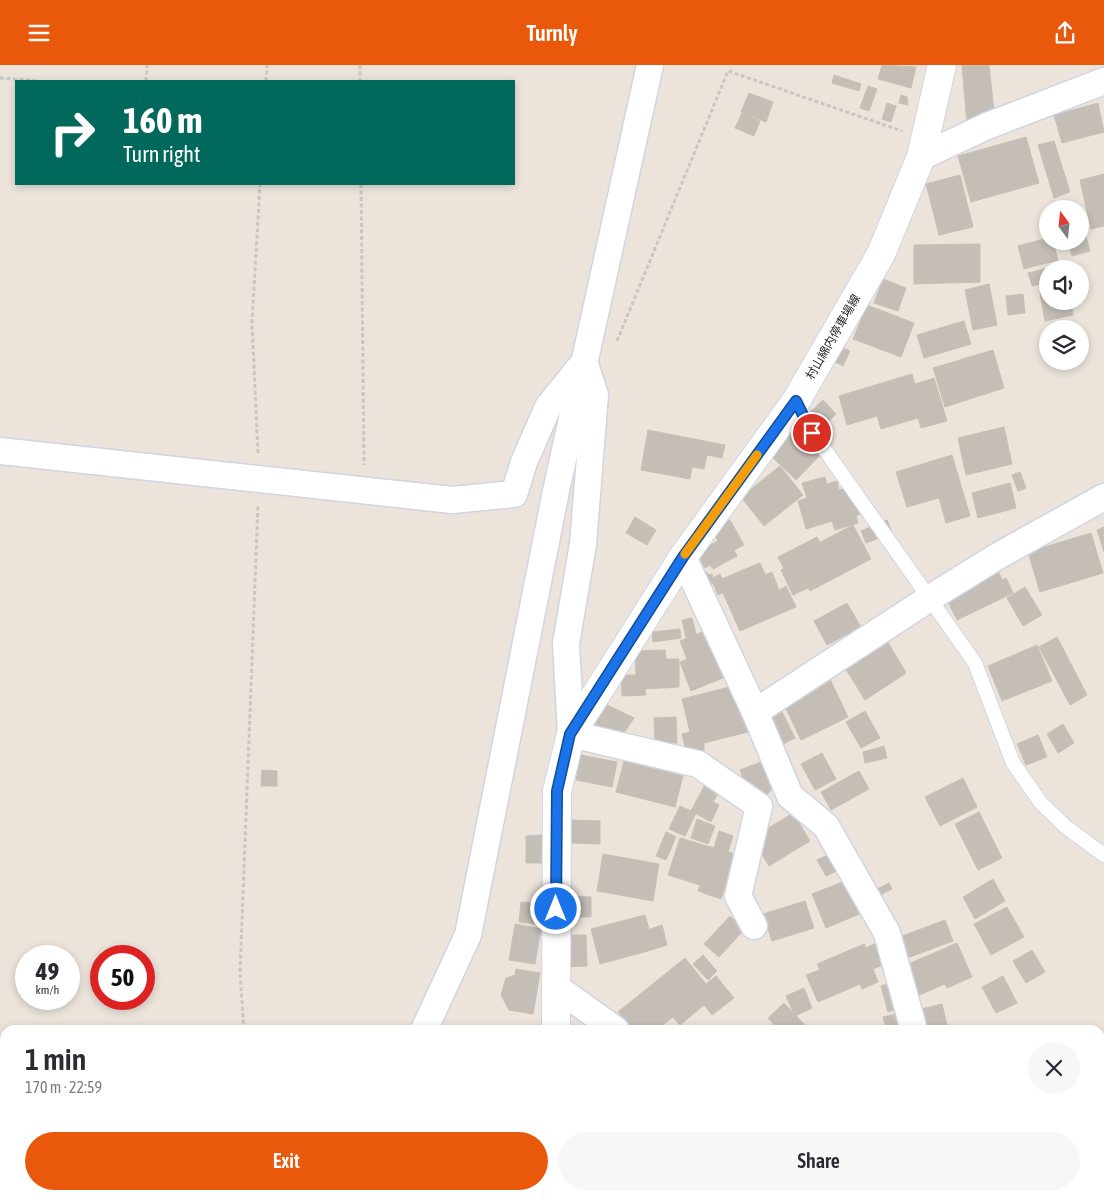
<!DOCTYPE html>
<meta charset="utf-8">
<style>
body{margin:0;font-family:"Asap Condensed","Noto Sans JP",sans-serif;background:#f7f7f7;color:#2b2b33;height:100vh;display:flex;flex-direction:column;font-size:19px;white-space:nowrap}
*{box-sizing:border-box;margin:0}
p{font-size:16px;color:#7c7c81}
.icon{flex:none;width:28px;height:28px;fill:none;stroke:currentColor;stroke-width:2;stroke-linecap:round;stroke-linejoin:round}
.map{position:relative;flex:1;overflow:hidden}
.details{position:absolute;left:0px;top:960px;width:1105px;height:175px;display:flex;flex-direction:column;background:#fff;border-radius:15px 15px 0 0;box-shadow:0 2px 8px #0003}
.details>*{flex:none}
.banner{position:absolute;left:15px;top:15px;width:500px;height:105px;border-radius:0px;box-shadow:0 2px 8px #0003;background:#00695c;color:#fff;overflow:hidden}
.needle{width:32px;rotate:345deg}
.fabs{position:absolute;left:1039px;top:135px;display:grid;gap:10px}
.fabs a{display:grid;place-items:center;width:50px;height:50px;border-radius:50%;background:#fff;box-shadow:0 2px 8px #0003;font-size:25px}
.speed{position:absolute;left:15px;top:880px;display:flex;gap:10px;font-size:25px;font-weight:700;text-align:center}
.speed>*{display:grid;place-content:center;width:65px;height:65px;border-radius:50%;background:#fff;box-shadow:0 2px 8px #0003;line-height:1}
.speed small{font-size:12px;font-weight:400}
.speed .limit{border:8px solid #d22;background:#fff;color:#111}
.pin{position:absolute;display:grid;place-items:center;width:42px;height:42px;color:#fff;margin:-21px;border:2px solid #fff;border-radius:50%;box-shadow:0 1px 5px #0007}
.me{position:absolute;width:55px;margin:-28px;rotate:0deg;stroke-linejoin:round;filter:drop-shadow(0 0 4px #0008)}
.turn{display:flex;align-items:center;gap:18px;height:105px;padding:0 25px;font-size:22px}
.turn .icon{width:65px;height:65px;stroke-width:2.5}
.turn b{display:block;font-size:35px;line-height:42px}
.round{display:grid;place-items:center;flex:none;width:52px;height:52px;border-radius:26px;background:#f7f7f7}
.overview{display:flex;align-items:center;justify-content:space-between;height:85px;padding:0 25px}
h1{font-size:30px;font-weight:600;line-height:38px}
.action{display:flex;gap:10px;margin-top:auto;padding:10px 25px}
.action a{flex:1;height:58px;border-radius:30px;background:#ea580c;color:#fff;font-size:20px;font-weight:600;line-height:58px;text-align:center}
.action a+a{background:#f7f7f7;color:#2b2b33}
header{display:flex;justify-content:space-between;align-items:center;height:65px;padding:0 25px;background:#ea580c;color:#fff;font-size:22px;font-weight:600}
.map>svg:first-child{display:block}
.building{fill:#c4beb7;stroke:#c7c0b4}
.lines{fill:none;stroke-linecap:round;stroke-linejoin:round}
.lane-casing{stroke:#d0d4e3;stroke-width:16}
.street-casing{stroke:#d0d4e3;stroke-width:29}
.secondary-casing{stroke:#d0d4e3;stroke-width:30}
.path{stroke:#c7c7c7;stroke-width:3;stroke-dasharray:4 2.5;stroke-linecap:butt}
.lane{stroke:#fff;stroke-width:14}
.street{stroke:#fff;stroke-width:26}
.secondary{stroke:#fff;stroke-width:28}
.route-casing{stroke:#114b97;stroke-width:12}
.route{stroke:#1a73e8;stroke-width:9}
.slow{stroke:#f59e0b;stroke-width:9}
.labels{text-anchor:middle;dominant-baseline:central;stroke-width:4;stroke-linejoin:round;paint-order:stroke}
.street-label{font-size:12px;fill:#292929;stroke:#fff}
</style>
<header><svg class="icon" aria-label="menu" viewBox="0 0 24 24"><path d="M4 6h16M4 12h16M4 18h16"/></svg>Turnly<svg class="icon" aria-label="share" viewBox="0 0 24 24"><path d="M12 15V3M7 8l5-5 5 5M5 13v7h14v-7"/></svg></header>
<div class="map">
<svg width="1104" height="1135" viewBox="0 0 1104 1135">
<rect width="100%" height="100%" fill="#ece4db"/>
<g class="building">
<path d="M882 0 916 2 911 23 878 14Z"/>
<path d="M962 0H989L994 47 967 60Z"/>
<path d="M834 10 861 19 859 26 832 18Z"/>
<path d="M868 21 877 24 869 46 860 43Z"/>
<path d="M749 28 773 37 766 57 741 47Z"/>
<path d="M901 30 907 32 908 40 899 38Z"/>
<path d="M887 38 896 41 891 57 882 54Z"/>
<path d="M1098 38 1104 67 1062 78 1054 50Z"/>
<path d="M742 48 760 56 754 71 735 63Z"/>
<path d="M1026 72 1039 118 971 137 958 91Z"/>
<path d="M1054 76 1070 127 1054 133 1038 80Z"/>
<path d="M1104 109V161L1091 164 1080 115Z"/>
<path d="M960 110 973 162 939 170 926 119Z"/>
<path d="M1082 158 1090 186 1072 191 1067 176H1080V159Z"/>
<path d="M1048 173V176H1053L1058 195 1024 204 1018 181Z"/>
<path d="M980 179V217L914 219V180Z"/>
<path d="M1052 202 1053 204H1048V217L1032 221 1028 208Z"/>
<path d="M883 214 906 223 898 246 874 238Z"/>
<path d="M989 219 997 260 973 265 965 225Z"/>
<path d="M1048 227V236H1071L1073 250 1045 256 1040 228Z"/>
<path d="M1023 229 1025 248 1008 250 1006 231Z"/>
<path d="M867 240 914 258 901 292 853 274Z"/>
<path d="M964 256 971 279 924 293 917 270Z"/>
<path d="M842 282 850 286 843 301 835 297Z"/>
<path d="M993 285 1004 323 945 342 933 303Z"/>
<path d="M912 309 915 319 934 313 947 356 921 363 918 353 881 364 877 351 847 360 839 331Z"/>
<path d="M823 335 836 349 818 367 804 353Z"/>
<path d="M798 351 829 381 796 415 765 385Z"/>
<path d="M1004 362 1012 399 966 410 958 373Z"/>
<path d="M648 365 725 380 722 393 707 390 704 404 692 402 690 414 641 405Z"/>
<path d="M952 390 970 451 946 458 939 433 907 442 896 407Z"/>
<path d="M780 401 803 430 764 461 741 432Z"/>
<path d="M1020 407 1026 423 1018 426 1012 410Z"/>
<path d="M825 412 827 419 837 416 839 425 854 421 862 448 856 451 858 458 835 465 832 456 806 464 798 436 807 433 802 418Z"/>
<path d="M1010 418 1016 443 978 453 972 428Z"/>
<path d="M635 452 656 465 647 480 626 468Z"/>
<path d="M730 455 744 480 734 485 737 491 713 504 710 500 705 503 696 488 718 476 712 465Z"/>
<path d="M887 455 892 468 866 478 861 466Z"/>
<path d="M853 460 871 494 810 526 792 492Z"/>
<path d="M1104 462V487L1097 465Z"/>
<path d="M1091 468 1103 508 1040 527 1028 487Z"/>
<path d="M817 472 820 478 792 492 795 498 784 504 778 492Z"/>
<path d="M760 498 765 509 744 519 738 507Z"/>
<path d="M795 498 808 523 793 530 781 505Z"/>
<path d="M984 506 988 513 999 508 1002 515 1006 513 1013 528 957 555 943 527Z"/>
<path d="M707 507 708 510 712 509 713 513 720 509 722 514 704 523 698 511Z"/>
<path d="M738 507 744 519 718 530 713 518Z"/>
<path d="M772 507 779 525 786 521 796 542 740 566 723 528Z"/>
<path d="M1025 522 1042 550 1023 561 1007 533Z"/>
<path d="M847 538 861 562 827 580 814 556Z"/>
<path d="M692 553 696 569 686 573 682 555Z"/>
<path d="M680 564 681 573 653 577 652 567Z"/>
<path d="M705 566 713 583 687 594 680 576Z"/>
<path d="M1057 572 1087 630 1070 640 1039 582Z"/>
<path d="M886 574 906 608 865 635 844 601Z"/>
<path d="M1037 580 1052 616 1002 636 988 601Z"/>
<path d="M713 583 725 612 691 626 680 597Z"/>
<path d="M665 585 666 594H679V622L645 624 646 630 622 631 621 610H636L635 586Z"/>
<path d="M829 612 848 652 801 675 782 635Z"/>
<path d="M733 621 752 666 704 678V686L687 690 682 669 690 667 682 634Z"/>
<path d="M605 639 634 653 619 675 589 667Z"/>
<path d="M779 641 795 673 777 682 761 650Z"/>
<path d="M865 646 880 673 861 683 846 657Z"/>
<path d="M676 652 677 678H655L654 653Z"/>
<path d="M1063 659 1074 678 1058 688 1047 669Z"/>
<path d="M1038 670 1047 692 1026 700 1017 679Z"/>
<path d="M884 681 887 693 865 698 863 687Z"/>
<path d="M822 688 836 714 815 725 801 699Z"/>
<path d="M581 690 617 697 612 722 576 715Z"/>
<path d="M766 695 775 720 767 730 759 731 749 728 740 705Z"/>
<path d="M624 696 683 711 675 742 616 727Z"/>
<path d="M262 705 277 706V721H261Z"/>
<path d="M859 706 869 724 831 745 821 727Z"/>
<path d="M963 713 977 742 940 761 925 732Z"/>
<path d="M707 716 721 723 713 737 719 740 711 757 691 746Z"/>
<path d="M680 741 696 748 685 771 669 764Z"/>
<path d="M979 747 1002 793 978 805 955 759Z"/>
<path d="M793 748 810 776 769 801 752 773Z"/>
<path d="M697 754 715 761 708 779 691 773Z"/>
<path d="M571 755 600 756V779L571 778Z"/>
<path d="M719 766 733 771 728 787 735 789 721 834 698 826 700 820 668 810 680 773 714 783Z"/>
<path d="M666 767 676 772 666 795 656 791Z"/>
<path d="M542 770V798H526V771Z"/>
<path d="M832 788 841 804 826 811 817 795Z"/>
<path d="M603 789 659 799 653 836 597 826Z"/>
<path d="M850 814 864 847 826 863 812 829Z"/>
<path d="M993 814 1005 836 975 854 963 832Z"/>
<path d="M889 818 892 824 874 833 871 827Z"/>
<path d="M567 831 591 832V852H566Z"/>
<path d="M805 836 814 863 772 876 763 849Z"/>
<path d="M521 837 542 839 539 859 519 857Z"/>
<path d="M1007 842 1024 872 991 890 974 859Z"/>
<path d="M645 850 649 864 642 867 648 886 600 899 591 864Z"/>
<path d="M730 851 744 865 719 892 704 879Z"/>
<path d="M945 855 953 876 902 895 894 874Z"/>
<path d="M515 859 541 864 535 899 509 895Z"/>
<path d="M662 860 667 880 648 886 642 867Z"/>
<path d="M564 870H586L587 901 565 902Z"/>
<path d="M876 878 885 899 873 904 878 917 862 924 860 919 818 937 806 910 820 905 817 899 864 879 866 883Z"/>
<path d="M957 878 972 912 947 923 945 919 919 930 906 900Z"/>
<path d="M1032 885 1045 907 1026 918 1013 896Z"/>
<path d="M703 890 717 906 708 915 693 899Z"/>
<path d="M685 893 706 919 716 911 734 933 712 950 704 940 680 960 673 952 656 965H633L618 947Z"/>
<path d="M516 904 540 908 533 949 509 945 501 930 506 913 515 910Z"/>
<path d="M1003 911 1017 938 996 948 982 922Z"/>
<path d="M895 916 903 942 888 947 881 921Z"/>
<path d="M804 923 812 943 795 951 786 931Z"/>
<path d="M784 938 805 960 799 965H779L768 953Z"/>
<path d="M942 939 948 964 926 965 921 944Z"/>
<path d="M904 947 908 965H887L883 952Z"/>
<path d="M1104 1041V1080L1100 1082V1043Z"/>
<path d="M571 1130H614V1135H572Z"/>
<path d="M618 1130H641L642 1135H619Z"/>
</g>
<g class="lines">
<g class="lane-casing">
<path id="lane" d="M796 336 813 368 975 598 1013 698 1041 738 1066 762 1104 790"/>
</g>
<g class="street-casing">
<g id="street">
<path d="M921 92 987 61 1104 16"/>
<path d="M586 302 595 330 583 479 566 579 571 669 698 699 759 741 738 831 754 861"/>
<path d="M0 386 452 435 514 429 524 397 548 342 581 301"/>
<path d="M683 492 755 647 790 731 826 761 887 868 914 965"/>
<path d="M755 647 930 533 998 491 1104 432"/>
<path d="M556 922 616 965"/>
<path d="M424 965 468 870 556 426 650 0"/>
<path d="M849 1130 856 1135"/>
<path d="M998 1130 1000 1135"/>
<path d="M393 1135 394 1130"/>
<path d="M967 1135V1130"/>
</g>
</g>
<g class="secondary-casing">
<g id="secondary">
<path d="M556 965 557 726 571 669 683 492 796 336 881 189 921 92 942 0"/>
<path d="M555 1135V1130"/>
</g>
</g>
<g class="path">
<path d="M360 0V16"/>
<path d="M0 13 37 16"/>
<path d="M146 16 147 0"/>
<path d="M266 16 267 0"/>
<path d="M361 119 364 400"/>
<path d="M617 276 728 6 902 66"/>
<path d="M258 388 252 257 260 119"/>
<path d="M244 965 240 908 258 439"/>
<path d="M443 1135 444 1130"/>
</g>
<use href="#lane" class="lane"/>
<use href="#street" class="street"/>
<use href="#secondary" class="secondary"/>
</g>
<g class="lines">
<g class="route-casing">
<path id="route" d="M556 844 557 726 570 669 683 492 796 336 812 368"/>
</g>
<use href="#route" class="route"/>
<path class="slow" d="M685 489 757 390"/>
</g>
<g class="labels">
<g class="street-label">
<text transform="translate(833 272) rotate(-60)">村山綿内停車場線</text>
</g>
</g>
</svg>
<div class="fabs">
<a><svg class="needle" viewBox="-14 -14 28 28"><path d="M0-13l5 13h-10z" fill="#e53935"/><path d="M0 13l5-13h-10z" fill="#7c7c81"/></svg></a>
<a><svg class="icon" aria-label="sound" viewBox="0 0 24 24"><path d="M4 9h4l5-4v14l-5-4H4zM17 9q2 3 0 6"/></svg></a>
<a><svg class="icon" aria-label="layers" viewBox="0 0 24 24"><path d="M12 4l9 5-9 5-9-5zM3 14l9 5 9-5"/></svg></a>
</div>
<div class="speed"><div>49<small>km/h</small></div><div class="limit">50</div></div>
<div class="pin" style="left:812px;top:368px;background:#d93025"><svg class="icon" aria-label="arrive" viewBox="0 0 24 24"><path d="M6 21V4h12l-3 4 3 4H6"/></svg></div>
<svg class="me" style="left:556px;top:844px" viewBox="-20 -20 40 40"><circle r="17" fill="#1a73e8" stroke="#fff" stroke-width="3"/><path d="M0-11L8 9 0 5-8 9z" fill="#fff"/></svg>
<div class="banner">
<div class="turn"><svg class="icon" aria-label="right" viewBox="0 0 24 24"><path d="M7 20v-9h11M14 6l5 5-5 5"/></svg><div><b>160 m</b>Turn right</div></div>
</div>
<section class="details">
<div class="overview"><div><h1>1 min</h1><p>170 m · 22:59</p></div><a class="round"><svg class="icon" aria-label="close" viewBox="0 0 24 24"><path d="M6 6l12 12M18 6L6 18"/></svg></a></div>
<div class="action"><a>Exit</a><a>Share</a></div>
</section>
</div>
